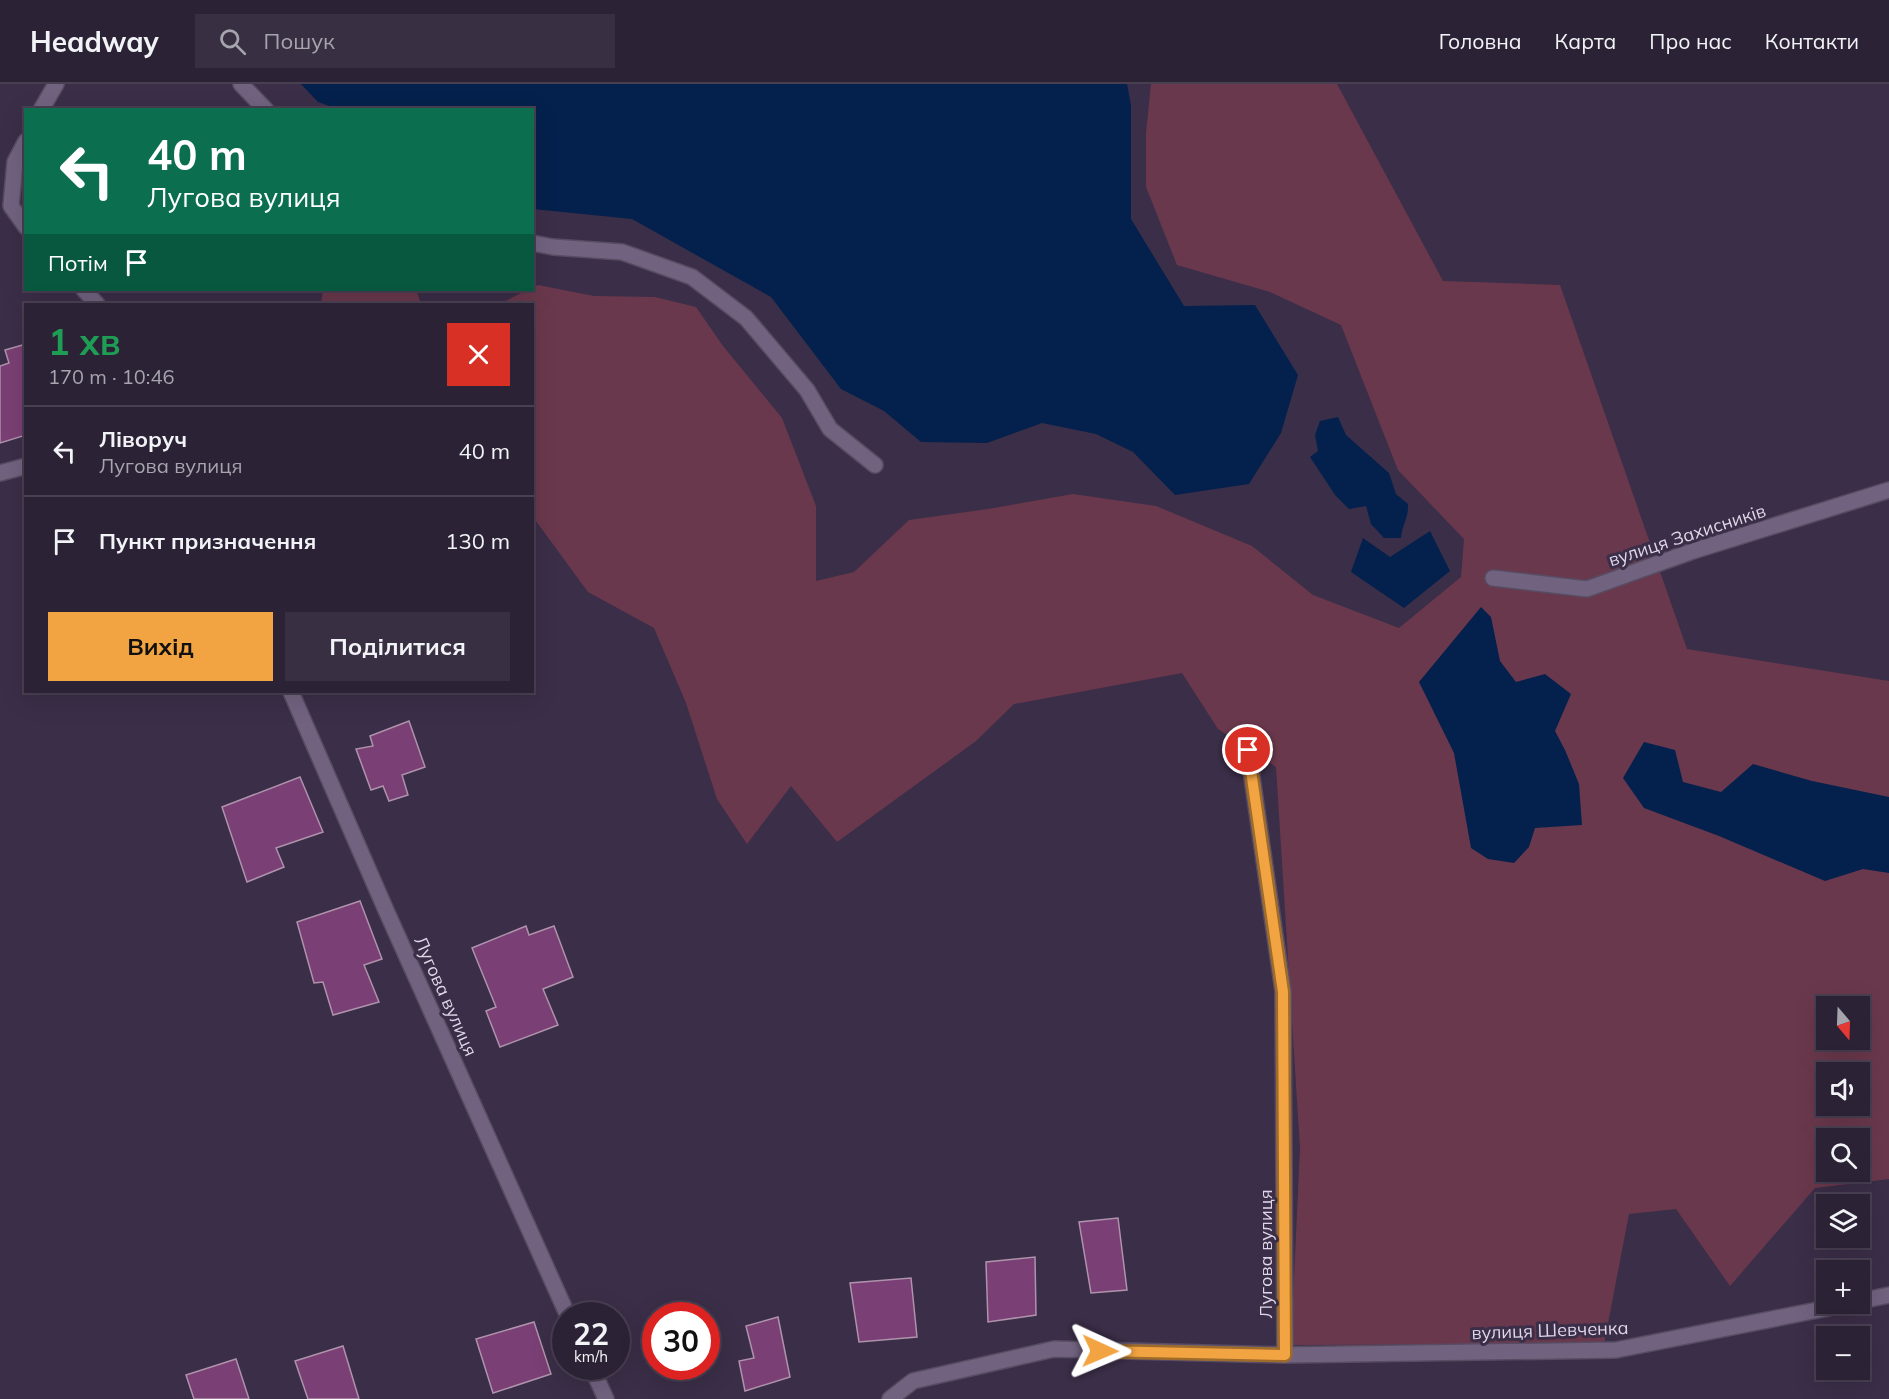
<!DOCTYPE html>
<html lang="uk">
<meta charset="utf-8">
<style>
body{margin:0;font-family:Mulish,sans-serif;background:#382f42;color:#f1f3f6;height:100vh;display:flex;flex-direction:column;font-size:22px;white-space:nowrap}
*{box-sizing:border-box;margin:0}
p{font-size:20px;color:#a6a4ad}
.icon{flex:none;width:33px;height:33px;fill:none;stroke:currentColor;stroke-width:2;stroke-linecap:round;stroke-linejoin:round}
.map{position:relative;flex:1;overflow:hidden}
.sheet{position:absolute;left:24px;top:219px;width:510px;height:390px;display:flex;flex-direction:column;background:#2c2236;border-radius:0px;box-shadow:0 6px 24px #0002,0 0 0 2px #483f51}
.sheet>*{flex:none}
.banner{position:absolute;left:24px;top:24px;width:510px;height:183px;border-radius:0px;box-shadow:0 6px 24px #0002,0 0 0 2px #483f51;background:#0b6e4f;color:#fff;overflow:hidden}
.needle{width:39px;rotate:161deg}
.tools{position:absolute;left:1816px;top:912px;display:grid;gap:12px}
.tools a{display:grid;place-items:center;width:54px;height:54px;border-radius:0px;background:#2c2236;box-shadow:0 6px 24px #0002,0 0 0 2px #483f51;font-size:30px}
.speed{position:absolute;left:552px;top:1218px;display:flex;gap:12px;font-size:30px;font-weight:700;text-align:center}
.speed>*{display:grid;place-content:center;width:78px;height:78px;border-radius:50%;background:#2c2236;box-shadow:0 6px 24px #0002,0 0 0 2px #483f51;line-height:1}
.speed small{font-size:15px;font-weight:400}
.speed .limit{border:9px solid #d22;background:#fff;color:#111}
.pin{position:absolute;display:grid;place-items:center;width:51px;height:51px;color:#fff;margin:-26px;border:3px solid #fff;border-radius:50%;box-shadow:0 2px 6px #0007}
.me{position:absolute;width:66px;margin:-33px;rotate:91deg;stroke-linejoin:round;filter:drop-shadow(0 0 4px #0008)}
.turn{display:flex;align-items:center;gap:21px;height:126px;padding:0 24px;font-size:27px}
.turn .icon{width:78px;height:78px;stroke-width:2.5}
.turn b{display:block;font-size:42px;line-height:51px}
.then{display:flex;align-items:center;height:57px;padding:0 24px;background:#0003;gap:12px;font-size:22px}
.round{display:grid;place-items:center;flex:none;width:63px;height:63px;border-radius:0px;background:#382f42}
.head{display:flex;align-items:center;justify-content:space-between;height:102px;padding:0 24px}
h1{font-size:36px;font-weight:700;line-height:45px;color:#1e9e55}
.cta{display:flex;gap:12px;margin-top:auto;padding:12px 24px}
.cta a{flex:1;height:69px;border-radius:0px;background:#f3a442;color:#111;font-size:24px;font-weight:700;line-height:69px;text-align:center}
.cta a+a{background:#382f42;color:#f1f3f6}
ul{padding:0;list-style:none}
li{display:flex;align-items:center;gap:18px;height:90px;padding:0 24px;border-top:2px solid #483f51}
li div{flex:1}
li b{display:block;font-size:22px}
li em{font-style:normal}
header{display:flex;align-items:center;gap:36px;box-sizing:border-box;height:84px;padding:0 30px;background:#2c2236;border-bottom:2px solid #483f51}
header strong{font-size:28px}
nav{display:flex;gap:33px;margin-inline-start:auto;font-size:21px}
.search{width:420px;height:54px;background:#382f42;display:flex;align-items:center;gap:15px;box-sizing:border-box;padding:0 21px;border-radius:0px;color:#a6a4ad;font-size:22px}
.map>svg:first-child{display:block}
.green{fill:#6a384c;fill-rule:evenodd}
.water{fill:#04214d}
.building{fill:#7a3f74;stroke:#af92ab;stroke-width:1.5}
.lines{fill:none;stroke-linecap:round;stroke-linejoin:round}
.street-casing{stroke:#574c62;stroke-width:18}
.street{stroke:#716380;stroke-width:15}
.route-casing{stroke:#9e6b2b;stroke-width:15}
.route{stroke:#f3a442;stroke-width:10}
.labels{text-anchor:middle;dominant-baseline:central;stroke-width:6;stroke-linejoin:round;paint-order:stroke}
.street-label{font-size:18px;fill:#dfd7e8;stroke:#3b2e48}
</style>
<header>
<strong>Headway</strong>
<div class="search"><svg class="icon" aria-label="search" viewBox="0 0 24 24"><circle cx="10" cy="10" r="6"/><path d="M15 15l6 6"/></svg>Пошук</div>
<nav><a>Головна</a><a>Карта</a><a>Про нас</a><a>Контакти</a></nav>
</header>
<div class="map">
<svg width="1889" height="1315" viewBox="0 0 1889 1315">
<rect width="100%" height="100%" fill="#3b2e48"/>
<g class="green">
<path d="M1151 0H1337L1443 197 1560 201 1687 565 1889 597V1095L1815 1104 1730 1202 1676 1125 1629 1130 1604 1260 1291 1261 1300 1064 1276 683 1218 645 1182 589 1014 620 976 657 837 758 791 702 747 760 717 715 686 619 654 544 588 508 533 433 532 220H499L538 201 594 212 655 213 696 223 723 262 782 334 816 422V497L854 488 909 436 988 425 1073 410 1156 422 1252 462 1313 511 1399 544 1461 493 1464 455 1398 386 1341 241 1270 208 1177 181 1146 103V49ZM1827 922H1860V956H1827ZM1827 988H1860V1022H1827ZM1827 1054H1860V1088H1827Z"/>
<path d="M323 206H416L421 220H321Z"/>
</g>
<g class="water">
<path d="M301 0H1127L1131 21V135L1184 222 1255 221 1298 291 1281 349 1249 400 1175 411 1133 368 1096 350 1042 339 987 359 921 358 884 327 841 305 771 213 632 135 533 125 532 26 338 25 318 18Z"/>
<path d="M1338 333 1346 351 1389 389 1396 410 1408 420C1409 433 1402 441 1401 454H1384L1371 440 1366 422 1349 425 1335 411 1310 373 1318 367 1315 351 1320 337Z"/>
<path d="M1430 447 1450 487 1404 524 1351 488 1363 454 1390 473Z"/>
<path d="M1481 523 1491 533 1500 577 1516 598 1545 590 1571 610 1555 647 1565 666 1579 700 1582 741 1535 744 1529 763 1514 779 1488 775 1471 764 1454 669 1419 598Z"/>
<path d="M1644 658 1675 666 1683 698 1721 708 1753 680 1812 697 1889 713V789L1863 785 1825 797 1719 752 1644 724 1623 694Z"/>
</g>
<g class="building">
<path d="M26 260V351L0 359V282L9 279 5 266Z"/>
<path d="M409 637 425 683 402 691 408 711 389 717 383 702 371 706 356 665 373 662 370 652Z"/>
<path d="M300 693 323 748 276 764 284 783 247 798 222 723Z"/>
<path d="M360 817 382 875 364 881 379 918 333 931 323 898 314 899 297 838Z"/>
<path d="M526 842 529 851 554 842 573 893 543 905 558 941 500 963 486 927 496 923 472 864Z"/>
<path d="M1118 1134 1127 1206 1091 1209 1079 1138Z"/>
<path d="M1035 1173 1036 1231 988 1238 986 1178Z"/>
<path d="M911 1194 917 1253 859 1258 850 1199Z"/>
<path d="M778 1233 790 1293 745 1307 739 1277 754 1274 746 1242Z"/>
<path d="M534 1238 551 1290 493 1309 476 1255Z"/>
<path d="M343 1262 359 1315H308L295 1277Z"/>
<path d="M236 1275 249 1315H194L186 1291Z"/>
</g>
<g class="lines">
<g class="street-casing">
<g id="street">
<path d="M241 0 266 26"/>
<path d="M41 26 56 0"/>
<path d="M26 57 15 78 11 122 26 143"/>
<path d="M532 159 553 163 622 168 692 193 746 234 807 306 830 345 875 381"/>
<path d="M84 206 97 220"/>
<path d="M0 389 26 382"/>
<path d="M1493 494 1587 505 1693 467 1889 406"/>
<path d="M291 608 385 824 568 1232"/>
<path d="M1860 1217 1889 1211"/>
<path d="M1285 1271 1616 1266 1848 1220"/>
<path d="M591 1282 606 1315"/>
<path d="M890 1315 913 1297 1054 1265 1285 1271 1283 907 1248 666"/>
</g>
</g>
<use href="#street" class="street"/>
</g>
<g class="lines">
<g class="route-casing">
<path id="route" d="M1100 1267 1285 1271 1283 908 1248 666"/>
</g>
<use href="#route" class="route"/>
</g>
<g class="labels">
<g class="street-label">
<text transform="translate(1687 451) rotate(-18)">вулиця Захисників</text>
<text transform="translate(446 912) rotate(66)">Лугова вулиця</text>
<text transform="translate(1265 1170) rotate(-90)">Лугова вулиця</text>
<text transform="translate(1550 1246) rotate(-2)">вулиця Шевченка</text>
</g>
</g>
</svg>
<div class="tools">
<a><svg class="needle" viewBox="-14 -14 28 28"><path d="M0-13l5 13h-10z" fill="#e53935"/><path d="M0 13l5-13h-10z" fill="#a6a4ad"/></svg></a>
<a><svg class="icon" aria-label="sound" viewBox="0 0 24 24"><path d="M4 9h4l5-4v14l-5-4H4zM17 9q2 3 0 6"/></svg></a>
<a><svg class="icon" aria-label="search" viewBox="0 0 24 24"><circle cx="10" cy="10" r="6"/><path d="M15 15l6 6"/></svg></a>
<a><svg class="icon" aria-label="layers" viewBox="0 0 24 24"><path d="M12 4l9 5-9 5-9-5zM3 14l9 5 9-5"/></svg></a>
<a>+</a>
<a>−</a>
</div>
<div class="speed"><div>22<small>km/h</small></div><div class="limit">30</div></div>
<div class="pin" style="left:1248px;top:666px;background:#d93025"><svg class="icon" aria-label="arrive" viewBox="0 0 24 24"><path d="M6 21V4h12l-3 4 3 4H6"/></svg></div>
<svg class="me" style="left:1100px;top:1267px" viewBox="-20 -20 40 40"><path d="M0-17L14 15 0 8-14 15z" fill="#f3a442" stroke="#fff" stroke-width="4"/></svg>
<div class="banner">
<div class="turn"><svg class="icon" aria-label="left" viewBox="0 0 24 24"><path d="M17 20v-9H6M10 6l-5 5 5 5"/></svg><div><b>40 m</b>Лугова вулиця</div></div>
<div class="then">Потім<svg class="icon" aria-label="arrive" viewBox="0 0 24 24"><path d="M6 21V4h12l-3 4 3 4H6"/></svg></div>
</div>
<section class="sheet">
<div class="head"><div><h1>1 хв</h1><p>170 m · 10:46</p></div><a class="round" style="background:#d93025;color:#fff"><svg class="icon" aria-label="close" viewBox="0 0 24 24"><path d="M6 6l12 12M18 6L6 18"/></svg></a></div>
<ul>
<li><svg class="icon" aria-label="left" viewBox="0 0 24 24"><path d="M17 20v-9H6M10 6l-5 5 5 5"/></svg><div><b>Ліворуч</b><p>Лугова вулиця</p></div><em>40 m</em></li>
<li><svg class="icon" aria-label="arrive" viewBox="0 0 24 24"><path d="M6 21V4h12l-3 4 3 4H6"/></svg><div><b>Пункт призначення</b></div><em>130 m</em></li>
</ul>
<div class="cta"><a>Вихід</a><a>Поділитися</a></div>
</section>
</div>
